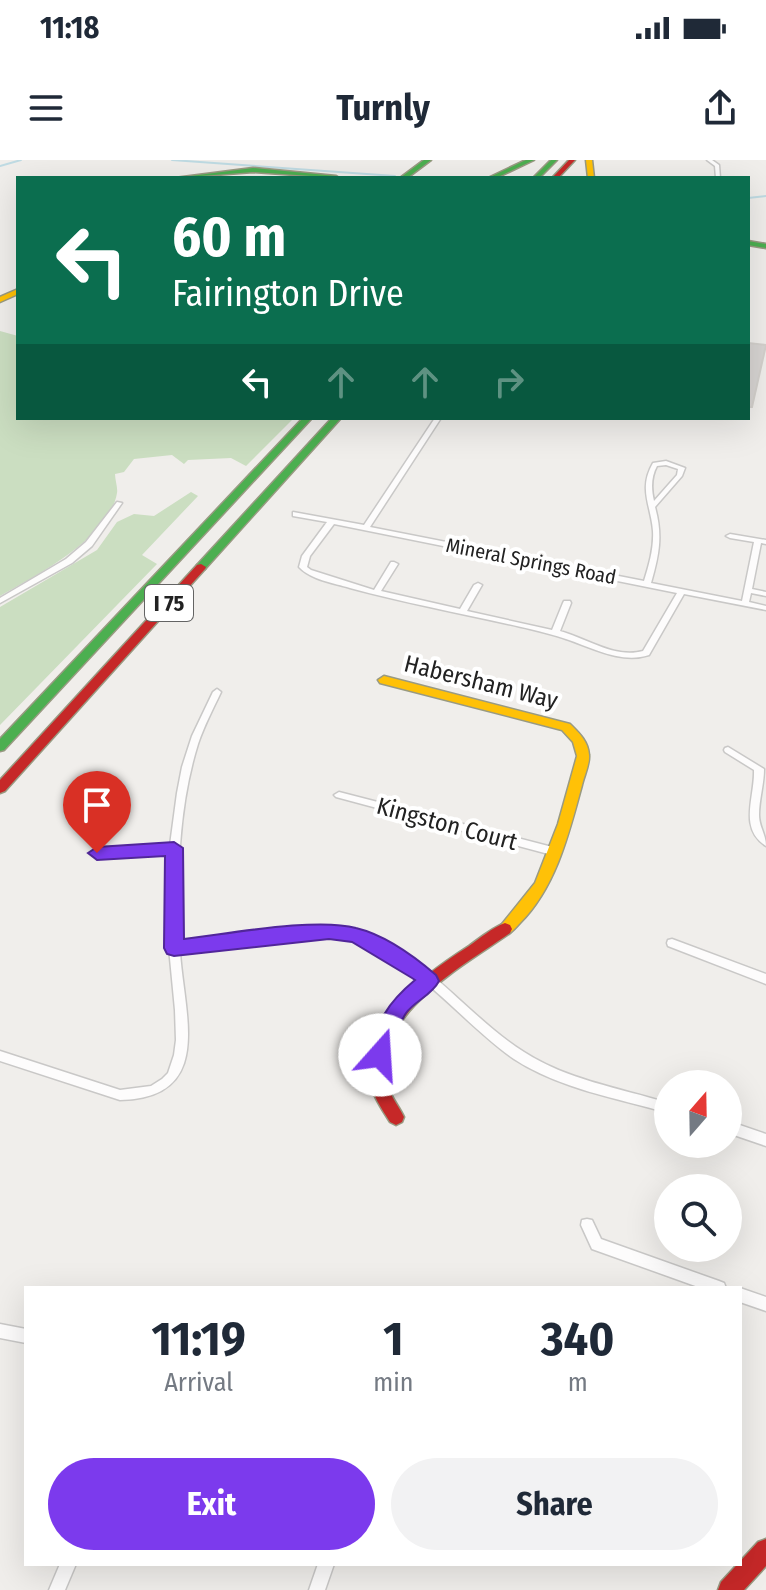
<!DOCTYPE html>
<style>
body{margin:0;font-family:"Fira Sans Condensed",sans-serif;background:#f2f2f3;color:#1f2937;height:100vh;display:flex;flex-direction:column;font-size:30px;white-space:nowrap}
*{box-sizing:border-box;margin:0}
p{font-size:26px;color:#747a83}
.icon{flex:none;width:44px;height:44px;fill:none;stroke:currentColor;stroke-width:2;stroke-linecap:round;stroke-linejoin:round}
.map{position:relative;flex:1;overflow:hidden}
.details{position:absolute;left:24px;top:1126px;width:718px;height:280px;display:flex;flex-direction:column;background:#fff;border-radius:0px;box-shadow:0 8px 32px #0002}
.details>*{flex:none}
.hud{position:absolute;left:16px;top:16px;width:734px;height:244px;border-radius:0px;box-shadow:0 8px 32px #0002;background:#0b6e4f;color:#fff;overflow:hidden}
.needle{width:52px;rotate:20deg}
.tools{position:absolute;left:654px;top:910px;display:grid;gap:16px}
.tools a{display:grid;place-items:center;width:88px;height:88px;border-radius:50%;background:#fff;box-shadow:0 8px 32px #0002;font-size:40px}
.pin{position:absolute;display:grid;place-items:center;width:68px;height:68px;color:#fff;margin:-82px -34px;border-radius:50% 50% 50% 0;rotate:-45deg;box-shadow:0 0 8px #0007}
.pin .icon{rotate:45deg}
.me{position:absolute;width:88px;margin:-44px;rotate:19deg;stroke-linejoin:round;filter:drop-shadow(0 0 6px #0008)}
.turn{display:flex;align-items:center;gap:28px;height:168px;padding:0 24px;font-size:36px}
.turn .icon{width:104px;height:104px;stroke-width:2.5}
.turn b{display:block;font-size:56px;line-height:68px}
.lanes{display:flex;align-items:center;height:76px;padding:0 24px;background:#0003;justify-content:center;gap:40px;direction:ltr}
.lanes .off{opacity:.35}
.eta{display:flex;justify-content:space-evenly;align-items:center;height:136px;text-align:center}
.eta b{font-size:48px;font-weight:700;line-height:56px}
.button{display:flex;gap:16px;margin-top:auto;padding:16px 24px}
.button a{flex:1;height:92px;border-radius:48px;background:#7c3aed;color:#fff;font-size:32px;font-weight:700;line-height:92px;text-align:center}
.button a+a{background:#f2f2f3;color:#1f2937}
.status{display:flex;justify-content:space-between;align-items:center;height:56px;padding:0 40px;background:#fff;direction:ltr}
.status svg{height:22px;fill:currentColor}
header{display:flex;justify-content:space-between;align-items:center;height:104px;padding:0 24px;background:#fff;font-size:36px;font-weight:700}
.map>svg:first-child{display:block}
.forest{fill:#cbdec1}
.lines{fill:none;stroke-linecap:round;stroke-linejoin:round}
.stream{stroke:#bfdbe3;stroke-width:2}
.building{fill:#d7d4d2;stroke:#d3d0cc;stroke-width:2}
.street-casing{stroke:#c9c8c7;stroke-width:3}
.fast-casing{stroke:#999a82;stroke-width:3}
.slow-casing{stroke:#999a82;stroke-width:3}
.jam-casing{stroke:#999a82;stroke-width:3}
.street{fill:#fdfcfc;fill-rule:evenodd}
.fast{fill:#4caf50;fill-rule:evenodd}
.slow{fill:#ffc107;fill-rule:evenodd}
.jam{fill:#c62828;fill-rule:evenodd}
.route{fill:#7c3aed;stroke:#51269a;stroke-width:2}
.labels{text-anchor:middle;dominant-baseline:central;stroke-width:8;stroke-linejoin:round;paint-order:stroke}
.far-street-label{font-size:20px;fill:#222;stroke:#fff}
.shield{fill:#fff;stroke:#646464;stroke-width:2}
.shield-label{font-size:22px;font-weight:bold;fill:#222}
.street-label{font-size:24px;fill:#222;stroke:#fff}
</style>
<div class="status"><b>11:18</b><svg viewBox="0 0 49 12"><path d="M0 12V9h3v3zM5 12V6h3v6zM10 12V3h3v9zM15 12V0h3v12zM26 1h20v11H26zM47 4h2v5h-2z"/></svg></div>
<header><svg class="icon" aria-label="menu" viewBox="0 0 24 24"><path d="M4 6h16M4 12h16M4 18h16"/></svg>Turnly<svg class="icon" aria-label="share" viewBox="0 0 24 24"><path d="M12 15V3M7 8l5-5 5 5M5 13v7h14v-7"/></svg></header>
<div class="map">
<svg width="766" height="1430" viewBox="0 0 766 1430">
<rect width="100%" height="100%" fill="#f0eeeb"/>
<g class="forest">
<path d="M0 171 18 176V258H294L246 306 231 298 188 300 184 304 172 295 134 299 124 312 115 314C115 320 118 328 117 333 110 378 35 416 0 436Z"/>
<path d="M191 332 198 336 142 395 157 404 0 565V447L97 390 117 362 134 354 154 356Z"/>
</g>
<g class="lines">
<g class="stream">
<path d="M172 0 395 16"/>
<path d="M0 6 21 0"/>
<path d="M748 38 766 36"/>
</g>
</g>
<path class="building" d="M748 183 766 185 752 247H748Z"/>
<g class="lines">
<g class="street-casing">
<g id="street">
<path d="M707 0H712L719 5 720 18H716L715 6Z"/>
<path d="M435 258H441L370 367 644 421C649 405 654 388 653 371 651 345 638 329 653 303L666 301 685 308 682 316 655 347C663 376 659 395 651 423L742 441 754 382 730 378 726 376 730 374 766 380V384L761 383 752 429 766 432V436L751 433 749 442 766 446V450L684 434 649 495C621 504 593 488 566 479 555 475 542 472 530 469 470 455 409 444 350 428 334 423 311 420 299 407L302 396 327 362 293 356V352L364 365ZM666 305 678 309 677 315 654 341C651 328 651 317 657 306ZM334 364 677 433 643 491C615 499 586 478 560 471L571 443 570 441H564L563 443 552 470 467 451 482 425 478 423 474 425 460 449 381 431 398 404 394 402H391L374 430 311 410 307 407 310 396Z"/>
<path d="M117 342 122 343 92 386 72 403 0 443V438L66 399 86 382Z"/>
<path d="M217 529 221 532C213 549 204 566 198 584 178 648 177 716 179 783 220 778 260 771 301 768 317 767 334 766 350 770 419 785 466 856 524 892 567 920 620 928 668 943V953C617 938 560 929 514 899 465 866 406 789 349 778 333 775 316 776 300 777 260 780 220 787 180 792 184 855 215 938 120 940L0 901V891L120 930 151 926 162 919 168 913 174 895 176 880 175 850 169 788 170 692 97 697 92 693 97 689 170 685 177 633 182 607 192 576 213 532Z"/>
<path d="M728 587 764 609C764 625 759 639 759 655 759 667 766 674 766 686 738 668 755 637 754 610L725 592 724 590 725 588Z"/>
<path d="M339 632 556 688 561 692 556 696 336 637 334 635Z"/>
<path d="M672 779 766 814V824L668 786 667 783 668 780Z"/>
<path d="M728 961 766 974V986L728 973Z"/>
<path d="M587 1059 592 1060 601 1079 719 1121 724 1123 726 1128H701L592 1089 581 1065 582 1060Z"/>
<path d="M740 1128 766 1137V1151L740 1142Z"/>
<path d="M0 1164 26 1169V1183L0 1178Z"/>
<path d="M60 1404H76L65 1430H49Z"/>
<path d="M318 1404H334L325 1430H309Z"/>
</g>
</g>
<g class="fast-casing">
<g id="fast">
<path d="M424 0H431L407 18H400Z"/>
<path d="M526 0H534L496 18H488Z"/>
<path d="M551 0H557L539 18H533Z"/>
<path d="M253 8 336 16 339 18 253 12 175 18Z"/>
<path d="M748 81 766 84V88L748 85Z"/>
<path d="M303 258H312L4 590 0 591V579Z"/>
<path d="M332 258H341L205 409H197V405Z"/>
</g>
</g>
<g class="slow-casing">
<g id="slow">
<path d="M586 0H592L594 18H588Z"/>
<path d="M18 129V134L0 142V137Z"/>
<path d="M384 516 570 564C579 573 588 581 589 595 590 604 584 616 582 625 569 673 556 727 520 763 513 770 510 776 500 773L498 769 535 723 558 664 577 596 573 582 562 570 380 523 378 520Z"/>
</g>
</g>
<g class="jam-casing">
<g id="jam">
<path d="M569 0H575L558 18H552Z"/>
<path d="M201 404 206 407 205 409 5 631 0 633V620L197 405Z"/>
<path d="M505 763 510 765 512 769 510 773C465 805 370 855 387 924 390 936 399 946 404 957L402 962 396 965 390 962C382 949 371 934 370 918 364 857 424 815 469 786 480 778 492 768 505 763Z"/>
<path d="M766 1379V1406L744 1430H718L721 1422 758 1382Z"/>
</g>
</g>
<use href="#street" class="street"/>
<use href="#fast" class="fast"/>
<use href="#slow" class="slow"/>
<use href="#jam" class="jam"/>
</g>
<path class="route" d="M174 682 183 688 184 779C228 774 316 757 356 768 385 775 414 796 436 815L439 821C432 835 415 841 406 853 396 868 395 886 387 902L380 905 372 902 369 895C379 860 386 844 415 820L412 818 352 782 329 779 174 796 167 794 164 788 165 696 97 700 88 693 97 687Z"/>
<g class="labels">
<g class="far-street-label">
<text transform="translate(531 401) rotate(11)">Mineral Springs Road</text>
</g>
<rect class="shield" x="145" y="425" width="48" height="36" rx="6"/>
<g class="shield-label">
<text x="169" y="443">I 75</text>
</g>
<g class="street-label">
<text transform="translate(481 522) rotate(14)">Habersham Way</text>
<text transform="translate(447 664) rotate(15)">Kingston Court</text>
</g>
</g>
</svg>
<div class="tools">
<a><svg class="needle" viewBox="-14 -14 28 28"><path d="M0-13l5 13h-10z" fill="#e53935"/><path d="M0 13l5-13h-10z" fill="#747a83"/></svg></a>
<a><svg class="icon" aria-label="search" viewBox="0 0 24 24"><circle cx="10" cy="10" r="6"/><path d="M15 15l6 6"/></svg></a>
</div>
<div class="pin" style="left:97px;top:693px;background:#d93025"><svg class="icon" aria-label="arrive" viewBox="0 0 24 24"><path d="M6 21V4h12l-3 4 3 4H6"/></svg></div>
<svg class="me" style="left:380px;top:895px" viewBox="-20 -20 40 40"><circle r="19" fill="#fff"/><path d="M0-13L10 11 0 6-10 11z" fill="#7c3aed"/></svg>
<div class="hud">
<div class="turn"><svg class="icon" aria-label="left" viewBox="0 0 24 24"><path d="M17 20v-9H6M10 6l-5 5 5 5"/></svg><div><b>60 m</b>Fairington Drive</div></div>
<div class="lanes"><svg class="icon" aria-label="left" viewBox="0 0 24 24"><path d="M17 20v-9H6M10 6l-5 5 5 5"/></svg><svg class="icon off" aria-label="ahead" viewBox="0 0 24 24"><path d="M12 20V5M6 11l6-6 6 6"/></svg><svg class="icon off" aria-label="ahead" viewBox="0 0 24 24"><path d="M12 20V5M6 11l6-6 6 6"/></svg><svg class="icon off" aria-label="right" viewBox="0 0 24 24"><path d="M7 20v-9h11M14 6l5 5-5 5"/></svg></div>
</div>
<section class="details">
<div class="eta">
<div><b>11:19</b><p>Arrival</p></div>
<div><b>1</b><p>min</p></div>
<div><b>340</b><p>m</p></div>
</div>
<div class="button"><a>Exit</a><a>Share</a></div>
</section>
</div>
